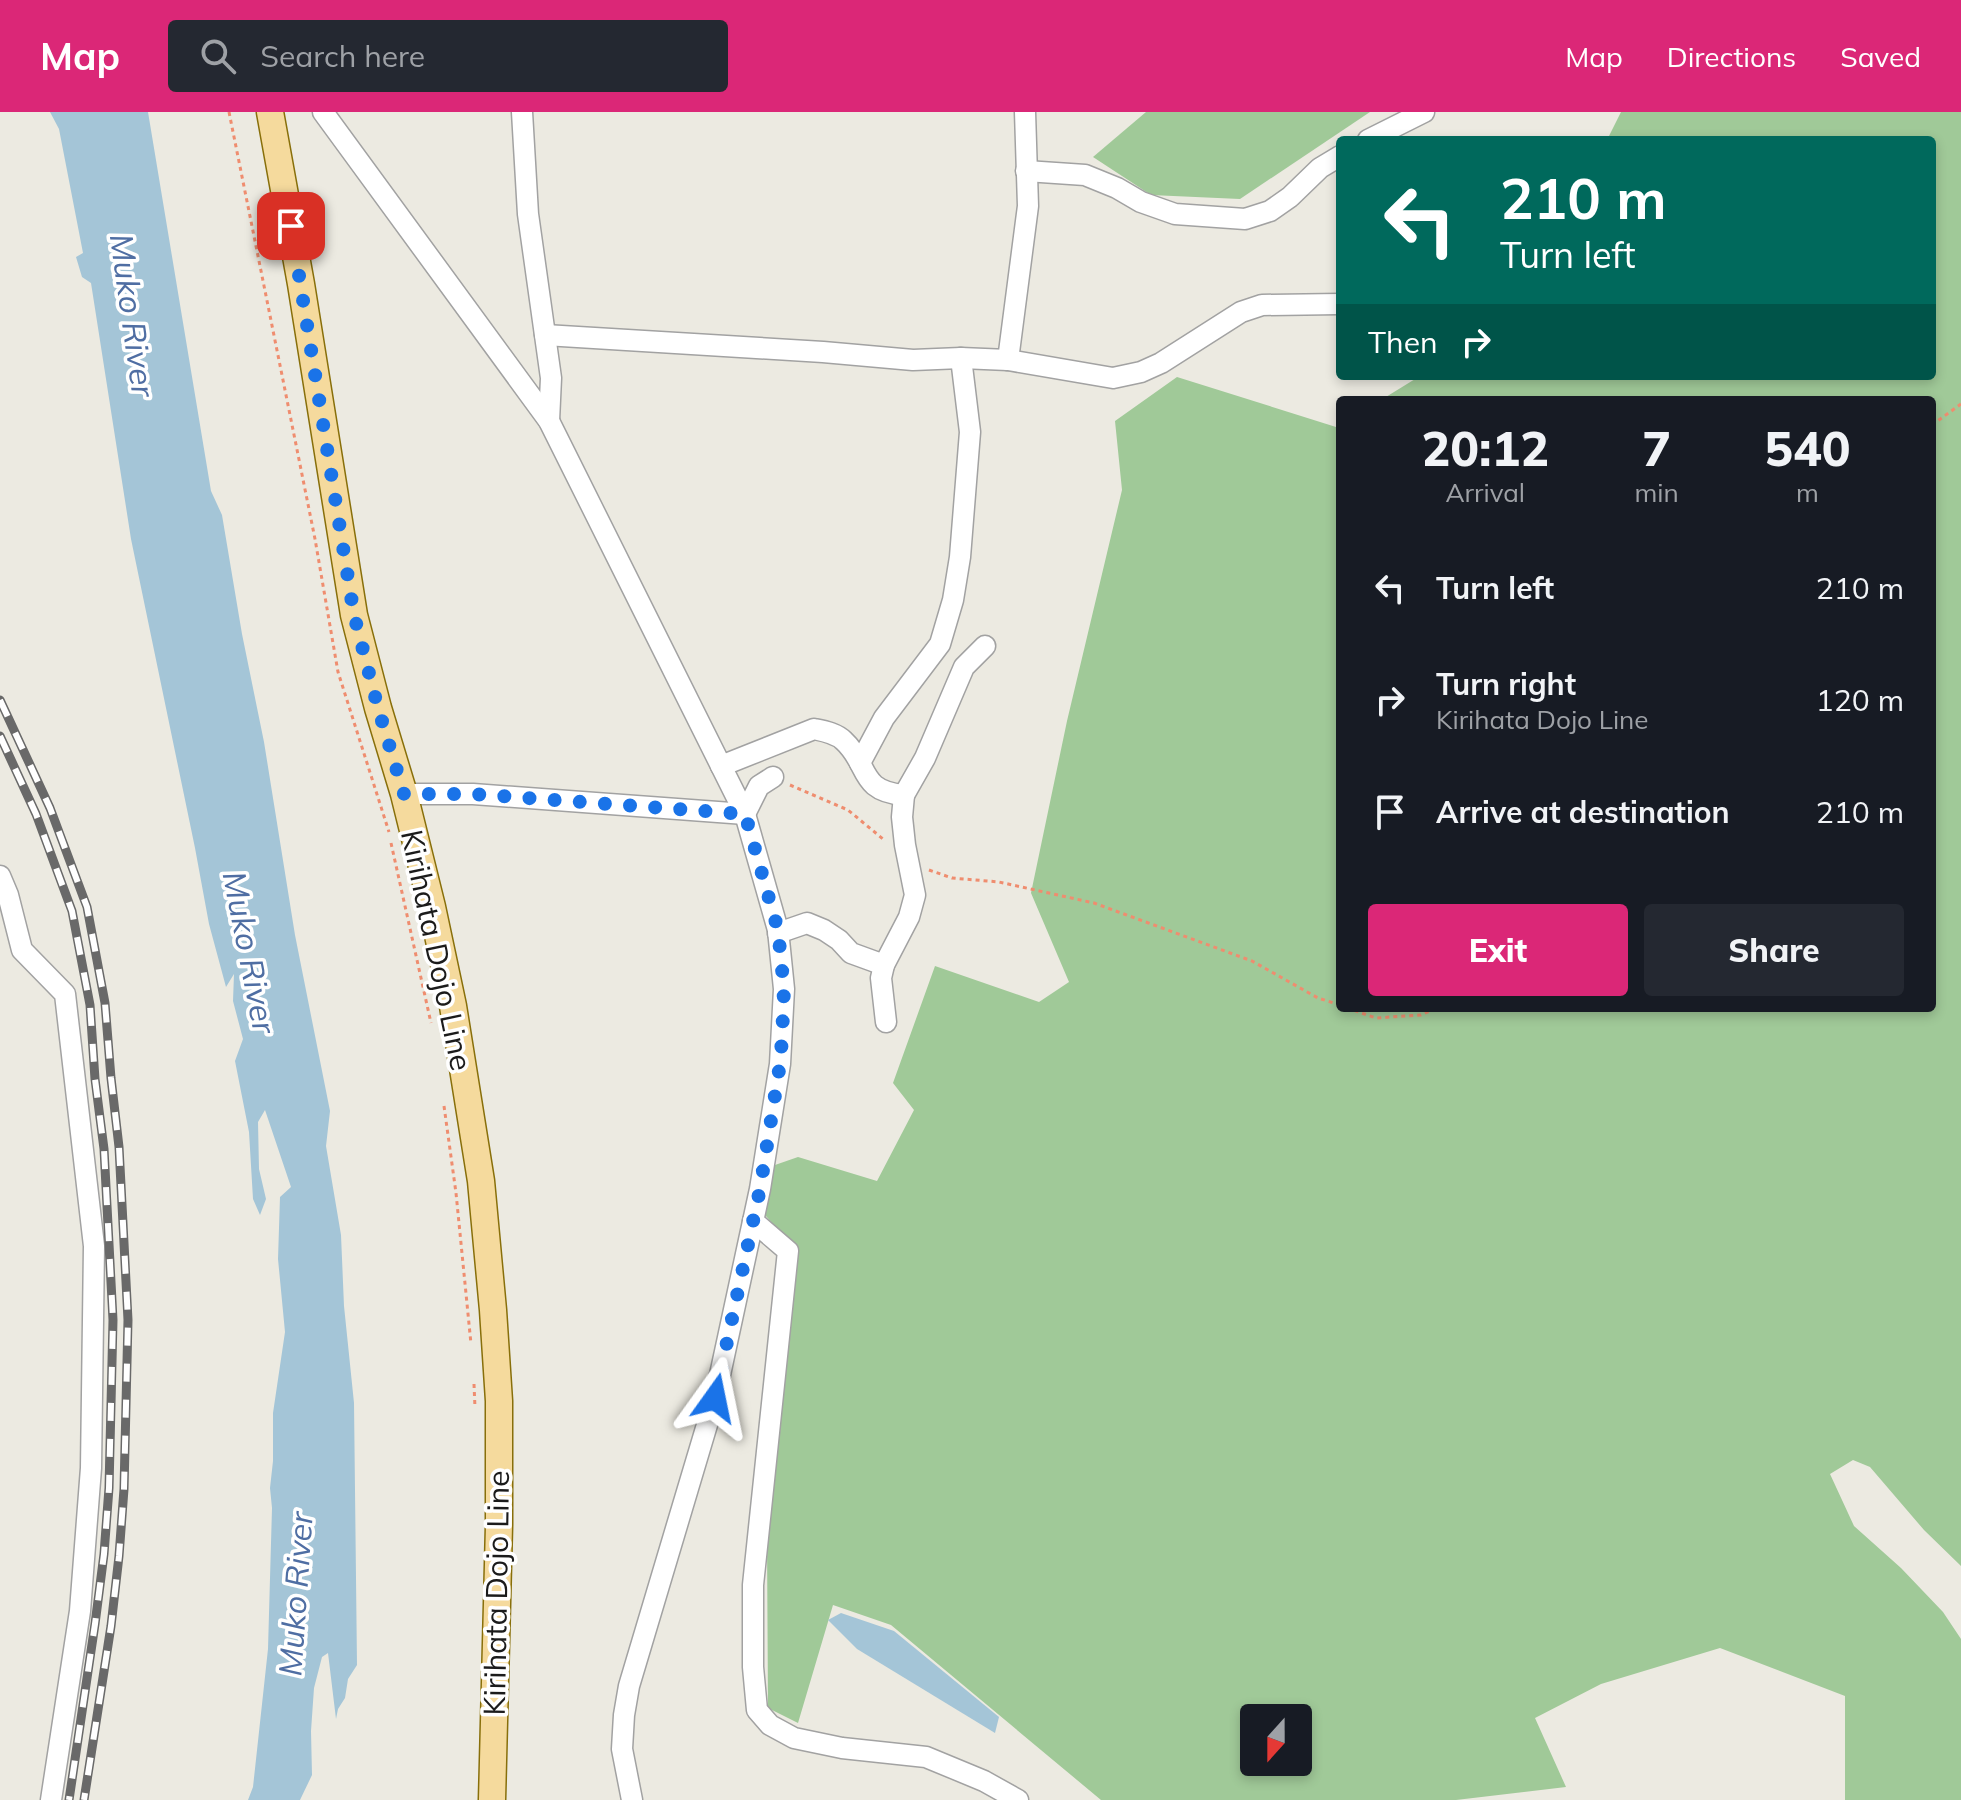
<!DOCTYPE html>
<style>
body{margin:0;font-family:Mulish,sans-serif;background:#242831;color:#f1f3f6;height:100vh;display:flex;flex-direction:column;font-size:30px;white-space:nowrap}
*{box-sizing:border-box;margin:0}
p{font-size:26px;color:#9ea1a6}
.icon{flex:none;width:44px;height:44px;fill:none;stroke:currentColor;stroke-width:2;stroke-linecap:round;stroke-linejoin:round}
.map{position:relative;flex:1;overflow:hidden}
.panel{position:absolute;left:1336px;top:284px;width:600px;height:616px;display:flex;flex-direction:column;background:#171b24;border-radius:8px;box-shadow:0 4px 12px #0003}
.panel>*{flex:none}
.top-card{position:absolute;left:1336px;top:24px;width:600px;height:244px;border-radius:8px;box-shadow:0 4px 12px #0003;background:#00695c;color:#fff;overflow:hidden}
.needle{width:52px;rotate:201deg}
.fabs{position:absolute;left:1240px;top:1592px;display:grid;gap:16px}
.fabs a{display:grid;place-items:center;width:72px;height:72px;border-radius:8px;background:#171b24;box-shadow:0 4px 12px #0003;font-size:40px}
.pin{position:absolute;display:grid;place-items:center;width:68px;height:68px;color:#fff;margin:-34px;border-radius:16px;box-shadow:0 4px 12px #0006}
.me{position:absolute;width:88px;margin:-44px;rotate:12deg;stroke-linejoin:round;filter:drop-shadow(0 0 6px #0008)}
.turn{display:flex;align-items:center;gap:28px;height:168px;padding:0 32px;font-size:36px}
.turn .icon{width:104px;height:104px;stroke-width:2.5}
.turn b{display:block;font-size:56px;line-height:68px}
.then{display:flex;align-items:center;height:76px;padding:0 32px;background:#0003;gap:16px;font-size:30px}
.eta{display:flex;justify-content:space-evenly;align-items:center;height:136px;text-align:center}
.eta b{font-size:48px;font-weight:800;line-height:56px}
.action{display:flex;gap:16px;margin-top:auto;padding:16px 32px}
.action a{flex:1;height:92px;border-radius:8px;background:#db2777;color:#fff;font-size:32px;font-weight:800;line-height:92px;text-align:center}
.action a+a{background:#242831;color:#f1f3f6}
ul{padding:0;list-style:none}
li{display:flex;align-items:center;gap:24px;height:112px;padding:0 32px}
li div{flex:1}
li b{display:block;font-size:30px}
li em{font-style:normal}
header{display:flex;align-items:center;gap:48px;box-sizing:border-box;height:112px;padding:0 40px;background:#db2777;color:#fff}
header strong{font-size:38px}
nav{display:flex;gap:44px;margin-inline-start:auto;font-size:28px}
.search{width:560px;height:72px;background:#242831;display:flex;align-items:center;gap:20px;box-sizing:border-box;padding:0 28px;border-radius:8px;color:#9ea1a6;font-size:30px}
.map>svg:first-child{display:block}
.forest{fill:#a0c998;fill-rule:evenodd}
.water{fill:#a4c5d7}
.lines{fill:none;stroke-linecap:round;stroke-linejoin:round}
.minor-casing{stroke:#a2a2a2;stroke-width:23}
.major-casing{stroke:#886f0a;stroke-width:29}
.path{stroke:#ef8d6f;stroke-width:3;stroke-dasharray:4 4;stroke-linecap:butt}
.minor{stroke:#fff;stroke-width:20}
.major{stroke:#f5da9d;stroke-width:26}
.rail-casing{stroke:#696969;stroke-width:9}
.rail{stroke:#fff;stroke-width:6;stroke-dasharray:18;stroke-linecap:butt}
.route{stroke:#1a73e8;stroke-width:14;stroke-dasharray:0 25.2}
.labels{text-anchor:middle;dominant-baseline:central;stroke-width:7;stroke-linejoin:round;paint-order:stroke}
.street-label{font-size:30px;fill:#1b1b1b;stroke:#fff}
.water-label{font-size:32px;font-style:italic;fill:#4f6ea3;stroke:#fff}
</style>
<header>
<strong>Map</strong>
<div class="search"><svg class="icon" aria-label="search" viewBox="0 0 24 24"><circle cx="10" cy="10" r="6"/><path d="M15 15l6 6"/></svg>Search here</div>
<nav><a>Map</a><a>Directions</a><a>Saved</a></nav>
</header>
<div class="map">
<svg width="1961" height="1688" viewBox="0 0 1961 1688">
<rect width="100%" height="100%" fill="#eceae1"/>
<g class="forest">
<path d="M1146 0H1370L1240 87 1151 83 1093 45Z"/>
<path d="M1621 0H1961V1454L1924 1418 1870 1355 1853 1348 1830 1362 1854 1414 1901 1456 1943 1500 1961 1527V1688H1845V1584L1720 1536 1601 1572 1535 1606 1566 1675 1456 1688H1101L891 1513 833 1493 798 1611 768 1596 767 1428 796 1138 765 1103 775 1053 798 1045 877 1069 914 998 893 971 935 854 1039 890 1069 870 1031 781 1067 609 1122 378 1115 309 1177 265 1336 315 1340 312V896H1932V288H1381L1420 264H1932V28H1607ZM1254 1606H1298V1650H1254Z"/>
</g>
<g class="water">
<path d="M50 0H148L211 379 222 403 242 522 264 630 295 823 330 999 326 1034 341 1123 344 1194 354 1291 357 1553 348 1567 345 1586 338 1597 336 1607 328 1541 322 1545 314 1576 311 1619 312 1663 300 1688H248L253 1675 268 1537 272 1396 270 1376 273 1349V1301L285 1220 278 1147 280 1085 291 1075 265 998 258 1010 259 1057 266 1087 260 1103 253 1087 249 1020 235 949 243 927 233 889 234 862 226 875 209 812 195 736 131 427 91 171 82 165 76 145 83 141 59 17Z"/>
<path d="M841 1501 894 1519 999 1605 995 1621 857 1537 828 1508Z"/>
</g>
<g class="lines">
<g class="minor-casing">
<g id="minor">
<path d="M323 0 549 309 745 702 778 818 784 877 780 952 760 1077 715 1286 629 1574 624 1603 622 1637 632 1688"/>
<path d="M522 0 528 102 551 266 549 309"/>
<path d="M1368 28 1424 0"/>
<path d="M1026 59 1085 63 1117 76 1141 90 1175 102 1245 107 1270 99 1290 85 1320 56 1340 44"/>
<path d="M545 223 823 240 913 248 961 246 1008 248 1113 266 1141 260 1161 251 1241 200 1262 193 1340 192"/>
<path d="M1008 248 1028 94 1025 0"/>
<path d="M860 651 884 606 940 532 953 488 960 445 970 320 961 246"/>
<path d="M721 654 814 617C824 619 836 621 844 629 870 653 858 679 904 683L925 646 964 555 985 534"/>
<path d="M404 682H473L745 702 759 674 773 665"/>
<path d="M0 764 8 783 22 838 65 882 94 1134 91 1356 80 1499 51 1688"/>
<path d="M778 821 807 811 824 818 839 828 851 841 884 853"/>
<path d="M886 910 881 866 884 853 909 805 915 783 905 733 902 705 904 683"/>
<path d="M753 1109 788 1139 753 1473V1555L757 1598 770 1613 794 1626 842 1636 926 1645 984 1669 1018 1688"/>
</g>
</g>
<g class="major-casing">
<path id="major" d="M270 0 301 172 354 503 378 596 404 682 432 795 453 894 481 1069 493 1198 499 1289V1413L492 1688"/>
</g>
<g class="path">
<path d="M229 0 315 427 338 560 389 720"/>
<path d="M1932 313 1961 292"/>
<path d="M790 673 848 698 883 727"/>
<path d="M391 731 431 911"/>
<path d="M929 758 952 766 999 770 1094 791 1252 849 1318 886 1340 893"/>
<path d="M1347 896 1376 906 1421 903 1436 896"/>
<path d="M444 994 456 1081 471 1232"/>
<path d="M474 1272 475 1296"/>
</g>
<use href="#minor" class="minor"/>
<use href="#major" class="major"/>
<g class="rail-casing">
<g id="rail">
<path d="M0 588 50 696 87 795 105 891 111 966 119 1035 128 1208 124 1377 119 1444 111 1514 84 1688"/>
<path d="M0 624 36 702 72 799 90 893 95 967 104 1037 113 1208 109 1376 104 1442 95 1512 69 1688"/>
</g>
</g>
<use href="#rail" class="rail"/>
</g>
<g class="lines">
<path class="route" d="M291 114 354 503 378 596 404 682H473L745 702 778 818 784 877 782 927 780 952 760 1077 715 1286"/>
</g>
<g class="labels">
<g class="street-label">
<text transform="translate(437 838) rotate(78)">Kirihata Dojo Line</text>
<text transform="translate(496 1481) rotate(-89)">Kirihata Dojo Line</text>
</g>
<g class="water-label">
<text transform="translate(133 203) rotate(82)">Muko River</text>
<text transform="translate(250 840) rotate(79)">Muko River</text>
<text transform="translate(295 1482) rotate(-86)">Muko River</text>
</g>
</g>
</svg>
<div class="fabs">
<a><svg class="needle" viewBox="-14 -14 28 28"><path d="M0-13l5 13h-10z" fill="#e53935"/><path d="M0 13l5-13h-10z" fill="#9ea1a6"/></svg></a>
</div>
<div class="pin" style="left:291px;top:114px;background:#d93025"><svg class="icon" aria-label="arrive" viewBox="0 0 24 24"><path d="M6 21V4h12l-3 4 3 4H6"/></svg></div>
<svg class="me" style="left:715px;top:1286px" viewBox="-20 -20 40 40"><path d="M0-17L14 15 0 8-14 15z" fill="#1a73e8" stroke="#fff" stroke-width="4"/></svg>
<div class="top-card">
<div class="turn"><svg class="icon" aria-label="left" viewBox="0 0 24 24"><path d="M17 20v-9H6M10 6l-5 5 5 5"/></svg><div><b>210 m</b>Turn left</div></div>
<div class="then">Then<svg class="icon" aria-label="right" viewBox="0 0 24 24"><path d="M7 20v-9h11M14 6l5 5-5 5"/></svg></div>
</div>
<section class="panel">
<div class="eta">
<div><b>20:12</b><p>Arrival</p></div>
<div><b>7</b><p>min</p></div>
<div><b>540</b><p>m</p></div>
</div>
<ul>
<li><svg class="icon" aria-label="left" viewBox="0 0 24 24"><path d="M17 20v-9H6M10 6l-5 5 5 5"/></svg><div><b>Turn left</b></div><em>210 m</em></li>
<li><svg class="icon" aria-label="right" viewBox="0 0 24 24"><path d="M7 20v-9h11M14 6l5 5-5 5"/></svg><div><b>Turn right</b><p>Kirihata Dojo Line</p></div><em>120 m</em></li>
<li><svg class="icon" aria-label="arrive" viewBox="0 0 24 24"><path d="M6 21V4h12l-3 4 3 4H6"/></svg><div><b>Arrive at destination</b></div><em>210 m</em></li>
</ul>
<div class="action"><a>Exit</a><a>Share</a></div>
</section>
</div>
